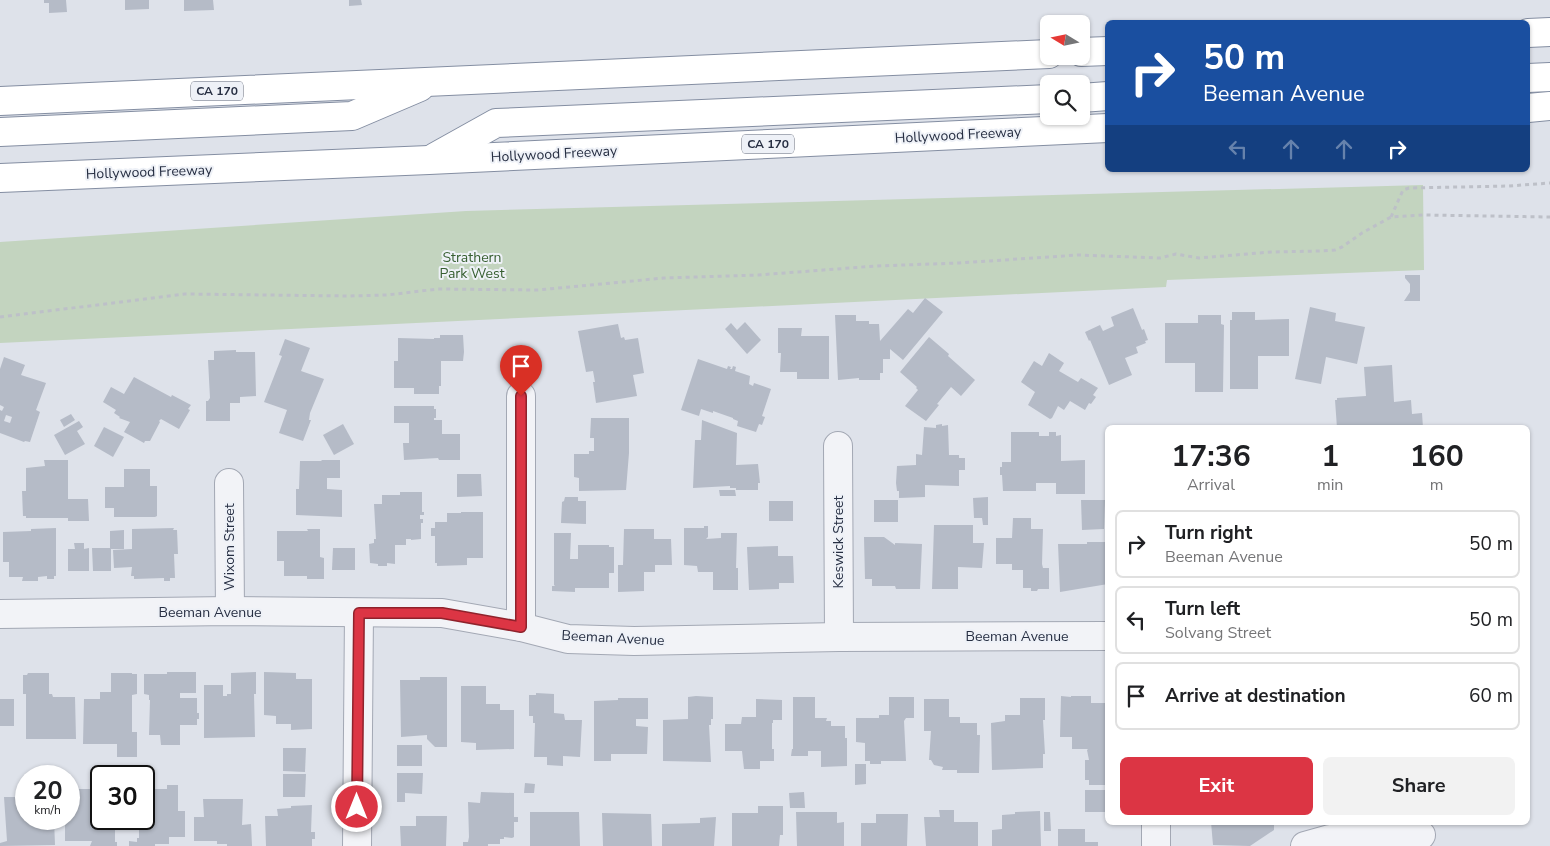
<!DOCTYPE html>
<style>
body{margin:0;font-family:"Nunito Sans",sans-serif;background:#f2f2f2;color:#202124;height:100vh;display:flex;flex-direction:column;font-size:19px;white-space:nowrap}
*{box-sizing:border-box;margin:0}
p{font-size:16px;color:#757577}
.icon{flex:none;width:28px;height:28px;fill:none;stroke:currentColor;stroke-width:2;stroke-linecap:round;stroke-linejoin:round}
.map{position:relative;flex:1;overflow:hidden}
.drawer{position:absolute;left:1105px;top:425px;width:425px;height:400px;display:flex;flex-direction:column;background:#fff;border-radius:8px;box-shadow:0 1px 4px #0004}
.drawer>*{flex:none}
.hud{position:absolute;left:1105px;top:20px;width:425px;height:152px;border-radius:8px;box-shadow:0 1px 4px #0004;background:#1a4fa0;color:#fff;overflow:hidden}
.needle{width:32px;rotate:280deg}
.buttons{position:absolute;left:1040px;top:15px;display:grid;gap:10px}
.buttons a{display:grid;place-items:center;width:50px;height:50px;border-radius:8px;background:#fff;box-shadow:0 1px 4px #0004;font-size:25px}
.speed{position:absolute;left:15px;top:765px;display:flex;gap:10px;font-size:25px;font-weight:700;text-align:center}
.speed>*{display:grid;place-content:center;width:65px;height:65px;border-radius:50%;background:#fff;box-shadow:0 1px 4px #0004;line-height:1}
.speed small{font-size:12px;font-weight:400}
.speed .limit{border:2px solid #111;border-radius:8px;background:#fff;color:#111}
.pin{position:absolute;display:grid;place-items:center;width:42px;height:42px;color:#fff;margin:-51px -21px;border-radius:50% 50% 50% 0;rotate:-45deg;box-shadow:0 0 5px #0007}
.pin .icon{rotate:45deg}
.me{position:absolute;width:55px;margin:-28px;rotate:0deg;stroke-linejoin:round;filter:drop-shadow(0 0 4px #0008)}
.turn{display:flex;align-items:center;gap:18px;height:105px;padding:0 15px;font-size:22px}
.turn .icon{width:65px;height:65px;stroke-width:2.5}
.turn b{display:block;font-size:35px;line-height:42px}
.lanes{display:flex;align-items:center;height:48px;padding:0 15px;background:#0003;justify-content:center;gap:25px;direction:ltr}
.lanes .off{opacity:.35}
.eta{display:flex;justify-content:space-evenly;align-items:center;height:85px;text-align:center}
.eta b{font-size:30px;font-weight:700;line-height:35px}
.primary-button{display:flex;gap:10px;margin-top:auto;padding:10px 15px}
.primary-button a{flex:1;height:58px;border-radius:8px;background:#dc3544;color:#fff;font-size:20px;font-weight:700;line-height:58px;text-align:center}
.primary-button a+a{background:#f2f2f2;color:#202124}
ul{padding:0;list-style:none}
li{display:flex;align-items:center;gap:15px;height:68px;margin:0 10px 8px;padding:0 5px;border:2px solid #e0e0e0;border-radius:8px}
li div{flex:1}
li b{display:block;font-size:19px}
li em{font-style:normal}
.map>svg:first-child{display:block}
.green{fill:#c3d4bf}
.building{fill:#b5bbc7;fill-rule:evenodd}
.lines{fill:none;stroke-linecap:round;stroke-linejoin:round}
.minor-casing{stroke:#a3a8b4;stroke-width:30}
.motorway-casing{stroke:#848ea2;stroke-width:30}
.path{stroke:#bdc0c8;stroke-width:3;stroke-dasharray:4 4;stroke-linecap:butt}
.minor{stroke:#f2f3f7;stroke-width:28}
.motorway{stroke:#fff;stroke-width:28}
.route-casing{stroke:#8f222c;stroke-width:12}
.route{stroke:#dc3544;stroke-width:9}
.labels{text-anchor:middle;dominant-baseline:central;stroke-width:4;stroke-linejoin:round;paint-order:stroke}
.shield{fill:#eef1f7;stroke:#626878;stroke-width:1}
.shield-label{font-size:12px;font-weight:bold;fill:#262e42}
.street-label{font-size:14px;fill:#262e42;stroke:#eef1f7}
.park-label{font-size:14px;fill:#375f31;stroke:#eef1f7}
</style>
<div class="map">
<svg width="1550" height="846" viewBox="0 0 1550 846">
<rect width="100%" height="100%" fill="#dee2ea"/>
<path class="green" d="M1423 185 1424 270 1167 280 1166 287 0 343V242L466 211Z"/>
<g class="building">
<path d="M44 0H66L67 12 49 13V3H44Z"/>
<path d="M125 0H149V9L125 10Z"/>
<path d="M184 0H213L214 10 184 11Z"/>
<path d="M349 0H361L362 5 349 6Z"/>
<path d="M1405 275H1420V301H1404L1410 292V284L1405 278Z"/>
<path d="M925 298 943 312 903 360 890 349V359H883V373H880V380H859V378L838 380 835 315H856V321H869V324H879L880 341 908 309 913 313Z"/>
<path d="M1310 307 1336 313 1335 321 1365 327 1357 364 1326 357 1321 384 1295 379Z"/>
<path d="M1133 308 1142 330 1144 329 1148 340 1145 341 1146 343 1136 347 1138 353 1125 358 1132 375 1109 385 1090 340 1089 341 1085 332 1100 325 1103 331 1114 326 1111 317Z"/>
<path d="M1232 312H1255V320L1289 319V356H1258V389H1230V320H1232Z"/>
<path d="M1198 315H1221V324L1224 325 1223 392H1195V363H1165V323H1198Z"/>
<path d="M745 322 761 340 747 354 725 329 731 323 737 330Z"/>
<path d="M618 324 621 338 624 337 625 340 638 338 644 373 633 375 637 396 596 403 593 382H595L593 371 586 372 578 331Z"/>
<path d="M778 328H802L801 336H829V379H797V372H780L781 353H778Z"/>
<path d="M440 335H463L464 352 463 361H441V386H439V394H414V388H394V361H398V338L434 339V338H440Z"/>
<path d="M929 337 949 354 948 356 975 380 961 396 951 387 937 404 939 405 926 421 905 406 918 390 916 388 917 387 900 372Z"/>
<path d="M285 339 310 348 301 371 324 379 310 413 309 420H311L303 441 279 433 287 410 264 402 282 356 279 355Z"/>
<path d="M236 350V352H255L256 396 240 397V403H230V421H206V401H208L210 398 208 360H214V351Z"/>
<path d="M1049 353 1064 363 1059 371 1078 382 1081 378 1098 388 1093 395 1096 397 1091 404 1089 403 1085 410 1070 401 1064 410 1058 406 1052 418 1050 419 1028 405 1035 392 1021 382 1034 361 1042 366Z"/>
<path d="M4 357 25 365 21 375 46 383 36 410 40 412 30 442 25 441 24 442 0 433V410L2 411 4 407 0 405V369ZM6 415 12 417 10 423 4 421Z"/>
<path d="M698 359 727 369 728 366 731 367 730 369H732L733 366 736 367 735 371 750 376 749 384 753 386 754 383 771 389 762 416 765 417 762 425 759 424 756 432 737 426 738 421 733 419V418L713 411V413L701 409 699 416 681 410Z"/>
<path d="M1392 365 1394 402 1411 400 1412 414 1422 413 1423 428H1337L1335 400H1337V398L1366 396 1364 367Z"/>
<path d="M134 377 171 397 172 395 191 405 188 409 190 410 179 429 161 419 159 421 160 422 150 441H145L144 443 124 432 130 422 119 418 120 417 114 413 116 410 103 402 111 387 124 394Z"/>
<path d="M394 406H434V409H436V418H434V420H442V434H460V460H439L438 458 404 460 403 443H409V423H394Z"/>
<path d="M71 414 75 420 64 427 60 420Z"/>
<path d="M591 418H629V453L626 490 579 491V478L574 477V454H589V451H594V438H590Z"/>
<path d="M702 420 737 433 736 465 758 464 760 483H758V490H736V488H730V486L693 488 695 440H701Z"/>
<path d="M79 421 83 427 77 431 85 444 65 455 54 435Z"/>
<path d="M343 424 354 444 334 455 323 435Z"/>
<path d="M942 424V426L948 425 949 455H959V458H965V470H959V486L925 485V497L899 498V491H897L896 483 897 466 916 465V454L922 455 924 427 936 428V425Z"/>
<path d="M104 427 124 437 113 457 94 446Z"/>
<path d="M1011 432H1039V436H1049V432H1056V436L1061 435V461L1085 460V494H1056V483H1036V491H1003L1002 475H1000V467H1002V462H1011Z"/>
<path d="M44 460H68V499H88L89 521H68V518H26V516H23L22 491H26V468L45 466Z"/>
<path d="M321 460H340V478H327V489L342 490V517L296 515V489H299L300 461H322Z"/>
<path d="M124 469H150V486H157V516L155 517H114V508H105V487H124Z"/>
<path d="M457 474H481L482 496 457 497Z"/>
<path d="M719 490H735L736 496H720Z"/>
<path d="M400 492H422V512H424V515H420V519H423V523H421V539L411 540V539H406V545H395V564L387 563V566H378V564L370 563 369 544 374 543V539H376L374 504H382V495H400Z"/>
<path d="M565 497H578V501H586V524L561 523 562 502 564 501Z"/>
<path d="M988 497V525H983L982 518H974L973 498Z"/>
<rect x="874" y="500" width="24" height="22"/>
<path d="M1081 500H1105L1104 529 1082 530Z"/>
<rect x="769" y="501" width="24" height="20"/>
<path d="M461 512H483V558H467V565L437 566V563H435V536H431V528H435V522H447V513H461Z"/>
<path d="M1013 518H1031V529H1043L1042 564 1043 568H1049V589H1038L1037 591H1031V588H1023V570H1012V564H996V538H1012Z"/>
<path d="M934 525H973V543H984L982 568 958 567V589H932Z"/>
<path d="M704 526H708V537L706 539 721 538V533H737L736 568H738V590H713V572H698L697 566 684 565V528H704Z"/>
<path d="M56 528V576H54V579H47V576L38 577V581H22L23 577H9V562H3V532L31 531V529Z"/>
<path d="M174 528 173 530H177L178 554H174L175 578H170V581H164V578L134 579V576H131L132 567 114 568 113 550 132 549V529Z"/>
<path d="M307 529H320V557L324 558V579H307V576H284V561H277V531H308Z"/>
<path d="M624 529H654V539H671L672 565H655V572H644V591L618 592V565H623Z"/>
<path d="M124 530V549H111V571H93L92 548H110V531Z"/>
<path d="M554 533H571L570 559H578V545H609V547H614V573H609V588H575V592L552 591V586H555L554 585Z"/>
<path d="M864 537H884L895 545V543L922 544 920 589H896L895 586H872V579H865Z"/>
<path d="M1087 542H1105L1106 544 1108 584 1060 592 1058 544H1087Z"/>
<path d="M74 543H84V549L89 548V571H68V549H75Z"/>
<path d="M778 546V556H793L794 583H779V589L749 590 747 547Z"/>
<path d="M333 548H355V570H332Z"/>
<path d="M167 672H196V693H180V698H197V713H199V719H197V725H180V745H161L160 735H149L150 700H149V695L144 694V674H167Z"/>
<path d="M256 672V694H254L255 737 204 738V685H223V696H227V694H231V673Z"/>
<path d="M264 672 296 673V679H312V729L291 730V724H276V716L264 715Z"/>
<path d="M28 673H49V694H52L53 697H75L76 739H26V694H23V675H27Z"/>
<path d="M111 673H132V674H137V694L132 695V732H137V757H117V744H83L84 699H100V692H111Z"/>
<path d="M420 677H447V747H435L427 739V735L401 737 400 680H420Z"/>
<path d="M461 686H486V704H500V710H514V749L476 750V743L461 742Z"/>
<path d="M536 693 554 694V713L564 714 565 720H582L580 757 563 756V766L547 765V757H534L535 723H533V716H529V695H536Z"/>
<path d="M696 696 713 697V719H711V725H709L711 762 663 761V720L688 719V697Z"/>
<path d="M1061 696 1071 697V696H1091V703H1107L1108 785H1089V780H1085V760H1089L1087 750 1088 749H1072V737H1060Z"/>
<path d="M793 697H815V718H827L826 721H831V726H845V738H847V766L821 767V751H808V756H791L792 749H793Z"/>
<path d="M889 697H914V718H906L904 721 906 761H881V764H870V761H865V743L856 742V718H879V715H889Z"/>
<path d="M618 698H648V719H636V726L648 727 647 754H611V761H594V701L618 700Z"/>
<path d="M1020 698H1045V720H1043L1045 754H1043V768L992 770 991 723 1005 721V715H1020Z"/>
<rect x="0" y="699" width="14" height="27"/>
<path d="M756 699 782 700V720H773V723H772V749H774V761H760V769H744L742 751H725V724H741L742 717H756Z"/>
<path d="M924 699H949V717H960V723H977V735H980L979 773H957V770H942L943 767 934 765 931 760H929L931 731H924Z"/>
<rect x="397" y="745" width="25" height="21"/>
<path d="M283 748H306L305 772 283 771Z"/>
<path d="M855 764H866V784L855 785Z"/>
<path d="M397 773H423L422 794 405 793V802H397Z"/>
<path d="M283 774H306L305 797H283Z"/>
<path d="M525 783 535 784 534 793H524Z"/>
<path d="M167 785H178V811H185V837H169V844H155V846H129V841L137 842V838H139V819H144V789H167Z"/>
<path d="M69 789H101V819H115V842H117V846H90L92 841H65V819H69Z"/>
<rect x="1085" y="790" width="23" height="22"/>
<path d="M481 792 514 793V817H518V822H514V837L512 838 504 837V839H500V844H488V846H463V842H468L469 837 468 802 480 803Z"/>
<path d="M804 792 805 808H790L789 793Z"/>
<path d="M4 797H26V819H54L55 845 0 846V843L7 841Z"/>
<path d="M203 799H243L242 825 251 824 252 846H227V844H217V841H194V817H204Z"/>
<path d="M312 805 311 832H315V839H312V846H266L265 816H278L277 809 291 808V806Z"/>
<path d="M758 806H783V835H780L779 846H732V813H758Z"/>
<path d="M939 810H954V822H978V846H926L924 817H940Z"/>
<path d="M1040 811 1041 846H992V830L1002 829V815L1015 814V812Z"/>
<path d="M530 812H579L580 846H530Z"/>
<path d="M796 812H837V823L844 822V846H797Z"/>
<path d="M1044 812H1050L1051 831H1044Z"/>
<path d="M602 813 651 814 652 846H603Z"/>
<path d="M876 814H908L907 846H861V823H876Z"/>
<path d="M416 816H447L446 846H401L400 826H416Z"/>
<path d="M716 817 714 846H662V824L700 823V818Z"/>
<path d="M1211 822H1274V830L1250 846 1213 845Z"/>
<path d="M1058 829H1085V842H1098V846H1058Z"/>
</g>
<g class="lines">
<g class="minor-casing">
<g id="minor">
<path d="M838 446 839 637"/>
<path d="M229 483 230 611"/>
<path d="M0 614 230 611 442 613 521 627 568 639 634 641 839 637 1108 636"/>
<path d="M521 627V396"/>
<path d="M357 846 359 613"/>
<path d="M1156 846V822"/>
<path d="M1305 846 1330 839 1421 835"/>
</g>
</g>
<g class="motorway-casing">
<g id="motorway">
<path d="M1528 33 1550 32"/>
<path d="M1081 52 1108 51"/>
<path d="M1528 78 1550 77"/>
<path d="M1081 98 1108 96"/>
<path d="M0 101 1049 54"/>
<path d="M1528 108 1550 106"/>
<path d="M0 132 352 116 420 87"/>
<path d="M435 157 496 123 1049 99"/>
<path d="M0 178 429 160 1108 128"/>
</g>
</g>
<g class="path">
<path d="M1391 217 1403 190 1409 188 1509 186 1550 183"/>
<path d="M0 317 185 294 349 296 387 295 438 289 538 290 664 278 758 275 876 266 959 263 1078 255 1160 258 1176 254 1199 258 1271 252 1319 251 1335 250 1342 247 1362 233 1391 217 1424 215 1550 217"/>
</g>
<use href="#minor" class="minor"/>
<use href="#motorway" class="motorway"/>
</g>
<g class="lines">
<g class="route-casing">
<path id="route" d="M357 807 359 613H442L521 627V396"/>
</g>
<use href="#route" class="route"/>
</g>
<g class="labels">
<g class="shield">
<rect x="191" y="81.5" width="52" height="19" rx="4"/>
<rect x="742" y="134.5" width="52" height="19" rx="4"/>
</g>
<g class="shield-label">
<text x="217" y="91">CA 170</text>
<text x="768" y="144">CA 170</text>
</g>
<g class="street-label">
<text transform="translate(958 135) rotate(-3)">Hollywood Freeway</text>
<text transform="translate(554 154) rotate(-3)">Hollywood Freeway</text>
<text transform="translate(149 172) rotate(-2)">Hollywood Freeway</text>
<text transform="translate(838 542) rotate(-90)">Keswick Street</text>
<text transform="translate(229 547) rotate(-90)">Wixom Street</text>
<text x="210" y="612">Beeman Avenue</text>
<text x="1017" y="636">Beeman Avenue</text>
<text transform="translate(613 638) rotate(3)">Beeman Avenue</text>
</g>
<g class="park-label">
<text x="472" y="257">Strathern<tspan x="472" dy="16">Park West</tspan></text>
</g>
</g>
</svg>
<div class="buttons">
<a><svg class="needle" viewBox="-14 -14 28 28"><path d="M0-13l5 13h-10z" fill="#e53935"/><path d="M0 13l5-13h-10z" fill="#757577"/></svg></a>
<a><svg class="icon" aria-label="search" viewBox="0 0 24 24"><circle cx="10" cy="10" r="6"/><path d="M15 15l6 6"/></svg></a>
</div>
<div class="speed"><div>20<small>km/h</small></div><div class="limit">30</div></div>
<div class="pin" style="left:521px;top:396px;background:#d93025"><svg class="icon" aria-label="arrive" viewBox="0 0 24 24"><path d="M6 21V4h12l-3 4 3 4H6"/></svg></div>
<svg class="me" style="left:357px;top:807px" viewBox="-20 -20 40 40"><circle r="17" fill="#dc3544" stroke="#fff" stroke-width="3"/><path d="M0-11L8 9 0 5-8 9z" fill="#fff"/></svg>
<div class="hud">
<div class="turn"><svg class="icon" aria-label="right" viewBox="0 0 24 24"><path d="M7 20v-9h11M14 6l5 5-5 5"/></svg><div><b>50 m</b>Beeman Avenue</div></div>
<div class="lanes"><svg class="icon off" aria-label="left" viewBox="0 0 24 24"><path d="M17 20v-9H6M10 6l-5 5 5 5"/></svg><svg class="icon off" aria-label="ahead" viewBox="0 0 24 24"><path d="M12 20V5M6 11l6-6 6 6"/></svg><svg class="icon off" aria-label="ahead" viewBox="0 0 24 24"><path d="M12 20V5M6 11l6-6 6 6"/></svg><svg class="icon" aria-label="right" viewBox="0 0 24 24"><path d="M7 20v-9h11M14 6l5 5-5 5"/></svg></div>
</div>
<section class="drawer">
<div class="eta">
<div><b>17:36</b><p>Arrival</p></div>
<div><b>1</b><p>min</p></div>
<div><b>160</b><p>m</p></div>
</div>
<ul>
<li><svg class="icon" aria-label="right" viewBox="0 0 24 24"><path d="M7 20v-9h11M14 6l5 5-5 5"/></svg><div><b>Turn right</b><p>Beeman Avenue</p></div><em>50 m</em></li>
<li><svg class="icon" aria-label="left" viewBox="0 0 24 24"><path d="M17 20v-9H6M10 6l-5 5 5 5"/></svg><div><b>Turn left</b><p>Solvang Street</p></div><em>50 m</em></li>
<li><svg class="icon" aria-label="arrive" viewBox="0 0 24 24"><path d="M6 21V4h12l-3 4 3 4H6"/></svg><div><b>Arrive at destination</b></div><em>60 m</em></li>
</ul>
<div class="primary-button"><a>Exit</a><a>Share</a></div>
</section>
</div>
